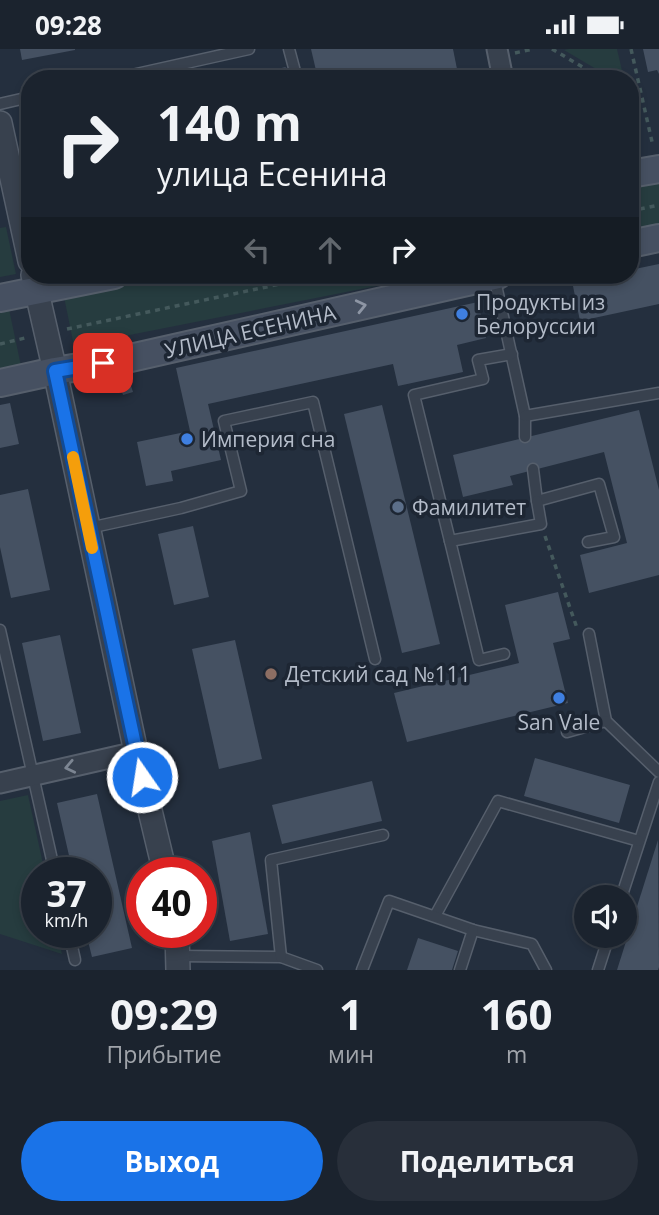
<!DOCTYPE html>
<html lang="ru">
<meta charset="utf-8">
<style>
body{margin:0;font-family:"Open Sans",sans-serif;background:#282f3a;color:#f1f3f6;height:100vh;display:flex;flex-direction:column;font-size:26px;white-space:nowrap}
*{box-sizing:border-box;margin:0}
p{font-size:23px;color:#a0a4aa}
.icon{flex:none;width:38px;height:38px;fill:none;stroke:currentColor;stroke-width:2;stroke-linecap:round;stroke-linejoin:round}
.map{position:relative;height:921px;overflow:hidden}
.details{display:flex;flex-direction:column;background:#1b232e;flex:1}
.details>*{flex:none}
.hud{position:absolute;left:21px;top:21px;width:618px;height:214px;border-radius:28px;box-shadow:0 4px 10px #0003,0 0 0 2px #39404a;background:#1b232e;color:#f1f3f6;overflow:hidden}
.controls{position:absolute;left:574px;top:836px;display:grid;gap:14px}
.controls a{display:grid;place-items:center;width:63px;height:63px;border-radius:50%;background:#1b232e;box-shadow:0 4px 10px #0003,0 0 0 2px #39404a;font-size:35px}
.speed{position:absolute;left:21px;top:808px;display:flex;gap:14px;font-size:35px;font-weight:700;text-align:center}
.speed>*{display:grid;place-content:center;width:91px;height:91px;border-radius:50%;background:#1b232e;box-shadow:0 4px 10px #0003,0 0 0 2px #39404a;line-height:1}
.speed small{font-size:18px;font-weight:400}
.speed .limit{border:10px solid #d22;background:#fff;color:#111}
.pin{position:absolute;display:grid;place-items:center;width:60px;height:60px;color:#fff;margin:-30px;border-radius:14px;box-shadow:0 4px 10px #0006}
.me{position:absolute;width:77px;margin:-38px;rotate:347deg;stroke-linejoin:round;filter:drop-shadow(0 0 5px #0008)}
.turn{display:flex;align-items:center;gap:24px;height:147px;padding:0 21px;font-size:32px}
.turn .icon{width:91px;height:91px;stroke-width:2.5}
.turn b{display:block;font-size:49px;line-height:60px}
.lanes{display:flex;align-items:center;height:66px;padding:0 21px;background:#0003;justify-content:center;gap:35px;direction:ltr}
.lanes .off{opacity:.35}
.eta{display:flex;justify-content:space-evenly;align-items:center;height:119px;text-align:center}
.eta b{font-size:42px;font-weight:700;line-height:49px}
.action{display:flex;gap:14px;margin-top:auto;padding:14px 21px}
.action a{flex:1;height:80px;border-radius:42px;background:#1a73e8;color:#fff;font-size:28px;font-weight:700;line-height:80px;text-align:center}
.action a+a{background:#282f3a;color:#f1f3f6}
.status{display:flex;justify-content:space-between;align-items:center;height:49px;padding:0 35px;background:#1b232e;direction:ltr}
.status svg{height:19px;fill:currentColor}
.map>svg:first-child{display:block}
.green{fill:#263c3f}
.building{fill:#455162}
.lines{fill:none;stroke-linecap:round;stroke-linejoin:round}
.service-casing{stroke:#565f6c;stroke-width:13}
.minor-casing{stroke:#565f6c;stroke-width:23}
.tertiary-casing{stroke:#565f6c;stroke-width:26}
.secondary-casing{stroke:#565f6c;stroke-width:30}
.path{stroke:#44595c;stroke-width:3.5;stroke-dasharray:5 5;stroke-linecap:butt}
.service{stroke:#38414e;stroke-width:10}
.minor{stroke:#38414e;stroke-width:19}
.tertiary{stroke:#38414e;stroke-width:23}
.secondary{stroke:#465061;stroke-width:26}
.oneway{stroke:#8e96a5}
.oneway2{stroke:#7c8592}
.route-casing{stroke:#114b97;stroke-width:18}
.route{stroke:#1a73e8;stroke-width:12}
.slow{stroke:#f59e0b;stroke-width:12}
.shop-dot{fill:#3f7fe0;stroke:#1d2633;stroke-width:2.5}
.service-dot{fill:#5c6f8a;stroke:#1d2633;stroke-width:2.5}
.education-dot{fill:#8d6e63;stroke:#1d2633;stroke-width:2.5}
.labels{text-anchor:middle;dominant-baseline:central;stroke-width:7;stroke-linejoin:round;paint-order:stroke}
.poi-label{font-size:21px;fill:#b4bcc9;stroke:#1d2633;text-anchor:start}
.street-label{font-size:21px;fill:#b4bcc9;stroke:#1d2633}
</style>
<div class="status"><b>09:28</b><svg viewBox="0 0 49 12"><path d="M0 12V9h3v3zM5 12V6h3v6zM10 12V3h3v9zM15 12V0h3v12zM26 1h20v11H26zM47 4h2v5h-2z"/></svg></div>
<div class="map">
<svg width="659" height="921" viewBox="0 0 659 921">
<rect width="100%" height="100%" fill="#242f3e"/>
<g class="green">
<path d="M569 0H617L624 30H613L564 1Z"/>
<path d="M659 131V179L630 185V136Z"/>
<path d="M6 178 16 225 0 228V179Z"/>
<path d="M150 226H432L74 297 63 243Z"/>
<path d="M9 260 21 317 0 321V262Z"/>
<path d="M28 746 45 824H37V884H57L62 905 0 885V752Z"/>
</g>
<g class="building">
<path d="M20 0H75V1L22 11Z"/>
<path d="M311 0H453L459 30H318Z"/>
<path d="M643 0H659V25L657 21 648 23Z"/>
<path d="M286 18 279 30H236V29Z"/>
<path d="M659 215V255L580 272 572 232 605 226H630V221Z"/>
<path d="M478 253 486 289 457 296 463 323 398 337 393 315 208 355 221 411 171 422 173 432 146 437 137 393 190 382 176 319Z"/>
<path d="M129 331 133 343 123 346 119 334Z"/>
<path d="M10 354 19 395 0 399V356Z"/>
<path d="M382 356 440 595 402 604 344 365Z"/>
<path d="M639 361 659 441V526L589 544 580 506 627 494 604 403 510 427 513 436 463 448 453 406Z"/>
<path d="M28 440 50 541 11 549 0 498V446Z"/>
<path d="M193 477 209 548 174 556 158 485Z"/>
<path d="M558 543 570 590 553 594 568 654 407 693 394 644 519 614 505 556Z"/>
<path d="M60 586 81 684 43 692 22 594Z"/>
<path d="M235 591 262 710 219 720 192 600Z"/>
<path d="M535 709 630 736 619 774 524 747Z"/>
<path d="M372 732 382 772 282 795 272 756Z"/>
<path d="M97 745 132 899 92 908 86 884H96V824H73L57 754Z"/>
<path d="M250 783 268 885 230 892 212 792Z"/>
<path d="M658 791 659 918 658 921H617Z"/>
<path d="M418 889 458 902 452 921H407Z"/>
</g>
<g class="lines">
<g class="service-casing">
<g id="service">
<path d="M289 0 297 30"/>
<path d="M114 30 249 0"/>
<path d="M0 55 30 48"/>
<path d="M494 227 525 367V388"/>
<path d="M525 367 659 344"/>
<path d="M533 420 537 452 599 435 614 488 588 493"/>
<path d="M89 479 181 459 241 442 224 372 313 353 375 610"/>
<path d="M450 492 414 346 483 330 478 311 512 305"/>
<path d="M0 581 55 824"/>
<path d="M589 585 606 672 659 723"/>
<path d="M504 605 479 611 450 492 541 475 537 452"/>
<path d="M567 683 606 672"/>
<path d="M621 849 659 733"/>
<path d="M435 867 498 752 639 792"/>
<path d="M69 884 75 911"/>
<path d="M178 907 281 908 317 921"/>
<path d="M281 908 271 811 383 786"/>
<path d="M362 921 389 852 473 881 532 895 546 921"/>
<path d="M460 921 473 881"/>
<path d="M598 921 609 887"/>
</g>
</g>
<g class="minor-casing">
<g id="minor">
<path d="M497 0 503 30"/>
<path d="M0 734 136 703"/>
</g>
</g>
<g class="tertiary-casing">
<g id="tertiary">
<path d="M0 74 30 212"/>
<path d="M33 226 55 322 136 703 165 824"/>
<path d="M177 884 178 921"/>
</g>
</g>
<g class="secondary-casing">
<g id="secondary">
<path d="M630 125 659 120"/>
<path d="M630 195 659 189"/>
<path d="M0 249 114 226"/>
<path d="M0 334 55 322 126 310 498 226"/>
</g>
</g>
<g class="path">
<path d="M552 0 603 30"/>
<path d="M631 0 653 97"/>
<path d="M515 4 533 0"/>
<path d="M630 42 640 40"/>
<path d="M630 162 659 156"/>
<path d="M67 280 323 226"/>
<path d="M0 295 25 289"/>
<path d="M545 487 577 579"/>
</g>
<use href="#service" class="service"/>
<use href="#minor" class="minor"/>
<use href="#tertiary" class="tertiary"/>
<use href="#secondary" class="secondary"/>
</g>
<defs><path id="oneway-chevron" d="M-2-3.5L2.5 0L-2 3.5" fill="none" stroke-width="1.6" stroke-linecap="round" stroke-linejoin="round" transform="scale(1.75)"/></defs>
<use class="oneway" href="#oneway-chevron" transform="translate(361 257) rotate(-13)"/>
<use class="oneway2" href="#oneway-chevron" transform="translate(70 718) rotate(168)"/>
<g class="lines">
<g class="route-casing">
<path id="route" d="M103 314 55 322 142 728"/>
</g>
<use href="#route" class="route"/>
<path class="slow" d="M73 408 92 499"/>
</g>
<g class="shop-dot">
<circle cx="462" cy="265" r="7"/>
<circle cx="187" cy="390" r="7"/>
<circle cx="559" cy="649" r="7"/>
</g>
<circle class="service-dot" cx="398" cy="458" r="7"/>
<circle class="education-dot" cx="271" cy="625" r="7"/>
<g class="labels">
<g class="poi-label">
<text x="476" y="253">Продукты из<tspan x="476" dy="24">Белоруссии</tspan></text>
<text x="201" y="390">Империя сна</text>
<text x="412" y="458">Фамилитет</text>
<text x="285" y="625">Детский сад №111</text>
<text x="559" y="673" text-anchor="middle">San Vale</text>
</g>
<g class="street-label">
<text transform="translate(250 282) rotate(-13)">УЛИЦА ЕСЕНИНА</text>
</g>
</g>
</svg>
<div class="controls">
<a><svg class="icon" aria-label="sound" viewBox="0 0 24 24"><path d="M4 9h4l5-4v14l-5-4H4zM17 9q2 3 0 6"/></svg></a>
</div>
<div class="speed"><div>37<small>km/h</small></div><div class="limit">40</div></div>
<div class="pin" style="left:103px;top:314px;background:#d93025"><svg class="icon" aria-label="arrive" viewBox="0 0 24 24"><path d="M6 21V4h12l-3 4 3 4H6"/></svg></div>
<svg class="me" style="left:142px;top:728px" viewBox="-20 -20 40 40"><circle r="17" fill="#1a73e8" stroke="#fff" stroke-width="3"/><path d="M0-11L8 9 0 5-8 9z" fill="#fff"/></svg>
<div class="hud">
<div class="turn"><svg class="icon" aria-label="right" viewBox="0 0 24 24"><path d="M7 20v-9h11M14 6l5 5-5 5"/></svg><div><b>140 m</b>улица Есенина</div></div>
<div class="lanes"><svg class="icon off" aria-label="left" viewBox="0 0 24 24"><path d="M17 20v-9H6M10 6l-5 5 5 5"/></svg><svg class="icon off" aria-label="ahead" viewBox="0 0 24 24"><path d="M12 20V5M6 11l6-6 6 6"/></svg><svg class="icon" aria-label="right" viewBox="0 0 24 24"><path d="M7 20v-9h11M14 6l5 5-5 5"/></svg></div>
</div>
</div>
<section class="details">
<div class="eta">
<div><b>09:29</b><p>Прибытие</p></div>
<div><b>1</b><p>мин</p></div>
<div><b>160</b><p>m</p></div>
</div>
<div class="action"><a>Выход</a><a>Поделиться</a></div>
</section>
